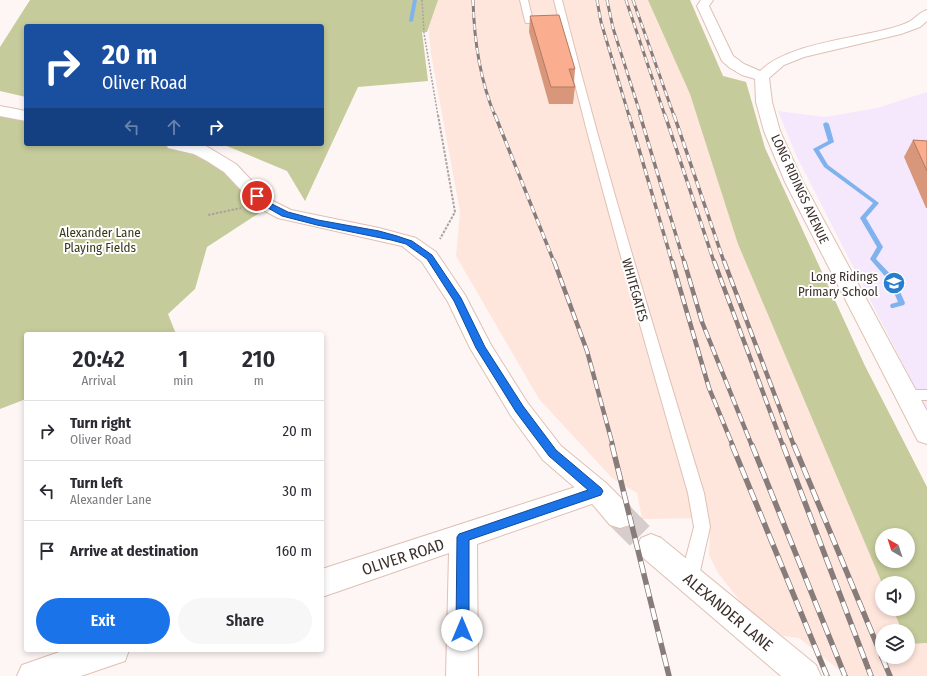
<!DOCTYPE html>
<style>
body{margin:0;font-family:"Fira Sans Condensed",sans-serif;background:#f7f7f7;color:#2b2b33;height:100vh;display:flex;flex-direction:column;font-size:15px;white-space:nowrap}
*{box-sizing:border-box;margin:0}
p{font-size:13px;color:#7c7c81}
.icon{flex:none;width:22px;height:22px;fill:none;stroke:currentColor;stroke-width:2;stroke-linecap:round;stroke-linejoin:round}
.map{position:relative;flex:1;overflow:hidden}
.drawer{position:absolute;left:24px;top:332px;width:300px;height:320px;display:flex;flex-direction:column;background:#fff;border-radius:4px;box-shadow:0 2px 6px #0003}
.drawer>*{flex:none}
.top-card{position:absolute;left:24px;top:24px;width:300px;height:122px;border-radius:4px;box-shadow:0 2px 6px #0003;background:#1a4fa0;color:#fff;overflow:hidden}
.needle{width:26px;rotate:321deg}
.buttons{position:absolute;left:875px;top:528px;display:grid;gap:8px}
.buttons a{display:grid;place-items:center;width:40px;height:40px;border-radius:50%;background:#fff;box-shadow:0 2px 6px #0003;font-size:20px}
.pin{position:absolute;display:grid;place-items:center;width:34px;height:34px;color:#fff;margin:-17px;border:2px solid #fff;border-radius:50%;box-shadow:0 1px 4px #0007}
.me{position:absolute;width:44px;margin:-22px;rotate:0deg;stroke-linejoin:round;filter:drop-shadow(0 0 3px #0008)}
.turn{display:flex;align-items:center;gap:14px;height:84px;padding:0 12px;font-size:18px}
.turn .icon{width:52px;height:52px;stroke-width:2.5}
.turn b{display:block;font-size:28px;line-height:34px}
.lanes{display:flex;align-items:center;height:38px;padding:0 12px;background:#0003;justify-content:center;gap:20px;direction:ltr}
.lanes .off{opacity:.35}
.eta{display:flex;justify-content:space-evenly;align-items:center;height:68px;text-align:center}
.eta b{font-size:24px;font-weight:600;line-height:28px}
.cta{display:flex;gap:8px;margin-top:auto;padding:8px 12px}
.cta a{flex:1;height:46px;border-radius:24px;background:#1a73e8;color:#fff;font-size:16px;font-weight:600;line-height:46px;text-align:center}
.cta a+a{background:#f7f7f7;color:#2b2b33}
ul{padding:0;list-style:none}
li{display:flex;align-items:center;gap:12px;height:60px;padding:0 12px;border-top:1px solid #e1e1e2}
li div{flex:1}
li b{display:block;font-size:15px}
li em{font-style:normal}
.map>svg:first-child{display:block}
.built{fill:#ffe6dd;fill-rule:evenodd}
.education{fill:#f5e8fd}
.green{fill:#c5cb9a;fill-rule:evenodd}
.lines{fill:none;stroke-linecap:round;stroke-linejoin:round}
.stream{fill:#80b3ed;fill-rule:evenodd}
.secondary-tunnel{stroke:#d6cecc;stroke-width:28;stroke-dasharray:28 14;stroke-linecap:butt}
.lane-casing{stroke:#dfc0b4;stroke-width:2}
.street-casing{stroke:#dfc0b4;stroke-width:2}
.secondary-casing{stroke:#dfc0b4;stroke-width:2}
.path-far1{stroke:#aca29f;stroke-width:1.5;stroke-dasharray:2 1.5;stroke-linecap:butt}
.path{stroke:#aca29f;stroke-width:2;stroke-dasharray:2.5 1.5;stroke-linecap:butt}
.lane{fill:#fff;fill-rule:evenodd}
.street{fill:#fff;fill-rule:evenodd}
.secondary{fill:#fff;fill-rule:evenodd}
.rail-far3-casing{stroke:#877c79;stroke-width:3}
.rail-far2-casing{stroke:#877c79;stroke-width:3.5}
.rail-far1-casing{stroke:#877c79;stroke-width:4.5}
.rail-casing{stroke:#877c79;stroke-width:5.5}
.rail-far3{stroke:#fff;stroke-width:2;stroke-dasharray:6;stroke-linecap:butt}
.rail-far2{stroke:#fff;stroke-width:2.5;stroke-dasharray:7;stroke-linecap:butt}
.rail-far1{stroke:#fff;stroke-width:3;stroke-dasharray:9;stroke-linecap:butt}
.rail{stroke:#fff;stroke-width:4;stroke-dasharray:12;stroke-linecap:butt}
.wall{fill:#d8967b}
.building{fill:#fbae8f;stroke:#b07a64}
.route{fill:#1a73e8;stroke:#114b97}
.labels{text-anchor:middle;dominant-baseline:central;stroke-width:4;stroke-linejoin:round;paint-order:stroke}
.street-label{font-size:13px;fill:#3c302b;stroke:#fff}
.park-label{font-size:13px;fill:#373a18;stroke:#fff}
.poi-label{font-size:13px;fill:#3c302b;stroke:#fff;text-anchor:end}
.near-street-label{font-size:16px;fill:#3c302b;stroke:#fff}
</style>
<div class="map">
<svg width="927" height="676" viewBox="0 0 927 676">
<rect width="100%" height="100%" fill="#fdf6f4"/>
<path class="built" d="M426 0H690L723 76 746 82 765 148 865 366 927 487V676H847L799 638 768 634 740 601 718 573 709 555 710 531 708 518 642 519 637 493 612 478 539 399 456 256 460 212 431 54ZM882 535H908V561H882ZM882 583H908V609H882ZM882 631H908V657H882Z"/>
<path class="education" d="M927 92V411L796 155 778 111 825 117 877 108Z"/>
<g class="green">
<path d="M30 0H438L427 32H422L428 81 358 87 305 201 287 171 222 144H322V26H26V97L0 91V47Z"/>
<path d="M648 0H690L723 76 746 82 765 148 865 366 927 487V643L908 644V631H902L893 609H908V583H882L738 244 690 94ZM882 535H908V561H882Z"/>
<path d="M0 111 26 116V144H174L200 150 270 206 207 247 195 289 168 314 176 334H26V399L0 409Z"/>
</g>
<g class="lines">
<g class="stream">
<path d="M413 0H417L413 21 411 22 409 21Z"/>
<path d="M826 122 829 124 834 142 819 150 828 165 879 203 866 218 883 247 876 259 894 278 905 303 904 305 893 308H891L890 306 891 304 898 302 889 281 870 259 877 247 860 218 873 203 824 167 813 149 828 141 823 124Z"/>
</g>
<path class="secondary-tunnel" d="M620 516 651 547"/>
<g class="lane-casing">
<g id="lane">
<path d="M520 0H528L533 21 532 23H526L525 21Z"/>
<path d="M554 0H562C604 166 654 329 704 493L710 527 698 580 695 586 689 588 683 586 680 580 694 527 688 493C641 329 594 166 554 0Z"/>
<path d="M907 390H927V400H907L902 399 900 395 902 391Z"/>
</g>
</g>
<g class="street-casing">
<g id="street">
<path d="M701 0H713L709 6 733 56 744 64 767 74 769 77 767 80 762 81 742 75 730 68 722 61 697 6Z"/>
<path d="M597 480 606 483 610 491 606 499 477 544 478 676H446L449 553 322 597V569Z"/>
<path d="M65 650H129L125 661 81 676H17L22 665Z"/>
</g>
</g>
<g class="secondary-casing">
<g id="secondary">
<path d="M927 10V21L920 27 901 34 804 57 784 65 769 78 772 102 780 131 803 182 927 411V444L918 441 785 182 764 131 756 102 755 77C778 44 854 39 892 28 898 26 906 24 912 20 917 16 921 12 927 10Z"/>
<path d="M0 106 26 111V121L0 116Z"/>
<path d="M166 144H196L206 146 236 164 269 199 291 210 379 228 416 238 436 252 465 295 491 345 527 402 561 446 606 483 630 507 633 516 630 525 620 528 610 525 588 499 543 460 511 416 470 348 448 302 422 262 402 246 278 218 257 207 224 172 207 161 194 154 168 148Z"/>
<path d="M651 534 661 538 816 665 821 676H781L641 556 637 547 641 538Z"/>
</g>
</g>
<path class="path-far1" d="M422 0 424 33 438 116"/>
<g class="path">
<path d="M438 115 455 212 440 239"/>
<path d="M208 215 241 208"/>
</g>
<use href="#lane" class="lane"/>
<use href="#street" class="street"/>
<use href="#secondary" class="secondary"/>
<g class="rail-far3-casing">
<g id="rail-far3">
<path d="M473 0C474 39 480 80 495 116"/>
<path d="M597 0 601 22 629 116"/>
<path d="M607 0 613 28 641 116"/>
<path d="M626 0 665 116"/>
<path d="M633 0 674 116"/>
</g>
</g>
<g class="rail-far2-casing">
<g id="rail-far2">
<path d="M495 115 554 262"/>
<path d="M629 115 672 262"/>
<path d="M640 115 684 262"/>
<path d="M665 115 714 262"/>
<path d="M674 115 724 262"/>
</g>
</g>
<g class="rail-far1-casing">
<g id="rail-far1">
<path d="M554 261 587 351 613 446"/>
<path d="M672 261 709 388 733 446"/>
<path d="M684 261 702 322 752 446"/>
<path d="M714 261 783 446"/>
<path d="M724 261 794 446"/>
</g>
</g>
<g class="rail-casing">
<g id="rail">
<path d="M612 445 669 676"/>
<path d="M732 445 827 676"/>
<path d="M752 445 845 676"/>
<path d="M783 445 871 676"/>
<path d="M794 445 882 657"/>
<path d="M882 657 890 676"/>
</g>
</g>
<use href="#rail-far3" class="rail-far3"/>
<use href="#rail-far2" class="rail-far2"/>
<use href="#rail-far1" class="rail-far1"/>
<use href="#rail" class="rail"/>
</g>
<g class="wall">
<path d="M530 16 575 69 574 83 575 87 573 104H549L529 32Z"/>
<path d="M913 140 927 141V208H926L904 157Z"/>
</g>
<g class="building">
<path d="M559 15 575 69H569L575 87H551L530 16Z"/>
<path d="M913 140 927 141V171Z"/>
</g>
<path class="route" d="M254 194H259L266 201 288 212 318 220 379 231 397 236 412 241 432 255 461 298 485 347 523 406 556 450 601 488 603 491 601 495 469 540V630L467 634 462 636 458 634 456 630 457 537 459 534 588 490 549 456 516 412 476 348 454 301 427 259 406 244 391 240 317 225 282 216 261 204 253 196Z"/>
<defs>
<g id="school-disc" transform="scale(1.15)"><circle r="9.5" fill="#287ecc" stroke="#fff"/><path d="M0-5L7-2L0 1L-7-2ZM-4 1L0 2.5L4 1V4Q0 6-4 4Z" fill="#fff"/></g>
</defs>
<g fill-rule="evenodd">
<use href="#school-disc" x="894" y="283"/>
</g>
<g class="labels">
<g class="street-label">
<text transform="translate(800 189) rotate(65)">LONG RIDINGS AVENUE</text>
<text transform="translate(635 290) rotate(74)">WHITEGATES</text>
</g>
<g class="park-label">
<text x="100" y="232">Alexander Lane<tspan x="100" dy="15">Playing Fields</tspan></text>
</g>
<g class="poi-label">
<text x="878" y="276">Long Ridings<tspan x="878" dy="15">Primary School</tspan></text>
</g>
<g class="near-street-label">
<text transform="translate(403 557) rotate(-18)">OLIVER ROAD</text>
<text transform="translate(728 612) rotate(40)">ALEXANDER LANE</text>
</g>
</g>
</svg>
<div class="buttons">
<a><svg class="needle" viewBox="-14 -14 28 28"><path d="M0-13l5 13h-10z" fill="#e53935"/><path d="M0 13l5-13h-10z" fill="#7c7c81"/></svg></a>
<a><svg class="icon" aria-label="sound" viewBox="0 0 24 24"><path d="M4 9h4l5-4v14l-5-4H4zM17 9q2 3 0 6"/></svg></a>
<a><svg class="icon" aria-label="layers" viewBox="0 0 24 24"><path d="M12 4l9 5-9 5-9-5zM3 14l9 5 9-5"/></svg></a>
</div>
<div class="pin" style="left:257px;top:196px;background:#d93025"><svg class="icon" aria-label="arrive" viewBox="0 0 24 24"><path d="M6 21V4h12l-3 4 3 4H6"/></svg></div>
<svg class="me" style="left:462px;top:630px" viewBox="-20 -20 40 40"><circle r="19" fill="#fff"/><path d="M0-13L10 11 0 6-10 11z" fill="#1a73e8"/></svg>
<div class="top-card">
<div class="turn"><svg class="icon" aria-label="right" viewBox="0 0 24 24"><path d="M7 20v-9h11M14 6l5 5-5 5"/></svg><div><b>20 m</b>Oliver Road</div></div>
<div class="lanes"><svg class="icon off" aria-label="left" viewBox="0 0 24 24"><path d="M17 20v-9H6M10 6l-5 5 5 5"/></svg><svg class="icon off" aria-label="ahead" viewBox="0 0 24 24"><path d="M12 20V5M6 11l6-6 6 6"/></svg><svg class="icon" aria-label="right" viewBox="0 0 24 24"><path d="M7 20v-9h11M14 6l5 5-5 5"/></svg></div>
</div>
<section class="drawer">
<div class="eta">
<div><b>20:42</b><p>Arrival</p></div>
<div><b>1</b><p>min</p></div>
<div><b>210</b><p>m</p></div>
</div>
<ul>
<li><svg class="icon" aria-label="right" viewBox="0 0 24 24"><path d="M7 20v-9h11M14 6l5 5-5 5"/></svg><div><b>Turn right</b><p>Oliver Road</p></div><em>20 m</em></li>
<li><svg class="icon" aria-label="left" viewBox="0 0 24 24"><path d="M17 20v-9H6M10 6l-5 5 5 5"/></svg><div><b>Turn left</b><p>Alexander Lane</p></div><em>30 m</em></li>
<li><svg class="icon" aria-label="arrive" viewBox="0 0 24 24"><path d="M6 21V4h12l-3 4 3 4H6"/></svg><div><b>Arrive at destination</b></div><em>160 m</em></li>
</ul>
<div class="cta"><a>Exit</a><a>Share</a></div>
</section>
</div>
